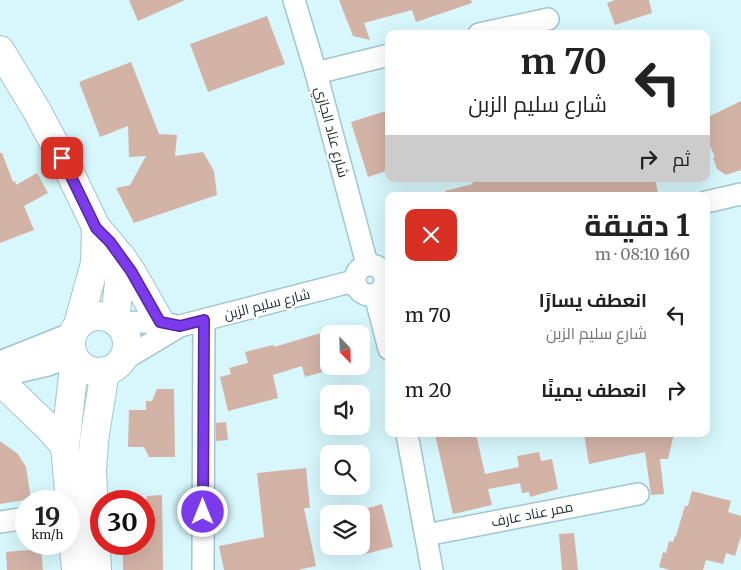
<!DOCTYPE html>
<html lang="ar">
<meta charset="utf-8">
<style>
body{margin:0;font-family:Merriweather,Cairo,serif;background:#f2f2f2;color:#222;direction:rtl;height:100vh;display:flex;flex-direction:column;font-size:19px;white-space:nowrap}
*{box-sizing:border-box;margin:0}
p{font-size:16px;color:#767676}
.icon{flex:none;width:28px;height:28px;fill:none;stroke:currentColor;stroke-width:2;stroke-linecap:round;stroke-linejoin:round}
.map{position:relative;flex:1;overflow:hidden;direction:ltr}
.drawer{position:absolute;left:385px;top:192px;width:325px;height:245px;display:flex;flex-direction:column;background:#fff;border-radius:10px;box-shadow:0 5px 20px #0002;direction:rtl}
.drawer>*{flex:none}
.top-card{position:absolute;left:385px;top:30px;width:325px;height:152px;border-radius:10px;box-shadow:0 5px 20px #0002;direction:rtl;background:#fff;color:#222;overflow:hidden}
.needle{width:32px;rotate:157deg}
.buttons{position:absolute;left:320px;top:325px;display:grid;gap:10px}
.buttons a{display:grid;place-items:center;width:50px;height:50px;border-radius:10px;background:#fff;box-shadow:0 5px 20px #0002;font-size:25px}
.speed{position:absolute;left:15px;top:490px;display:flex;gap:10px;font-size:25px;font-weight:700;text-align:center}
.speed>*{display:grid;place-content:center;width:65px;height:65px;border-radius:50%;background:#fff;box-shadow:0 5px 20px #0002;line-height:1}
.speed small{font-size:12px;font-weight:400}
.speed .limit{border:8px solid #d22;background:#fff;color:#111}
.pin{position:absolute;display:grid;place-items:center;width:42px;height:42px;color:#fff;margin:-21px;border-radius:10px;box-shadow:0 2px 8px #0006}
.me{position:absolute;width:55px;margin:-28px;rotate:0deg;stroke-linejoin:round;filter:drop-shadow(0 0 4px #0008)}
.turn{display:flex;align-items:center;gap:18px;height:105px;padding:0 20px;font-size:22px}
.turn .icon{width:65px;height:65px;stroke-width:2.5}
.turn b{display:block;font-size:35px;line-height:42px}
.then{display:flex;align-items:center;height:48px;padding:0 20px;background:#0003;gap:10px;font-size:19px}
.round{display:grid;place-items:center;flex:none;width:52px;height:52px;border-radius:10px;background:#f2f2f2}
.summary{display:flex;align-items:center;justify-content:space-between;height:85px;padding:0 20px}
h1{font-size:30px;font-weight:700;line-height:38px}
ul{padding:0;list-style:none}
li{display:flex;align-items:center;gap:15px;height:75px;padding:0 20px}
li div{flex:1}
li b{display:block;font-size:19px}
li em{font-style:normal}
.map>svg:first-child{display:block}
.building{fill:#d3b3a6}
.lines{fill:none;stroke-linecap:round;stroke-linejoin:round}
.street-casing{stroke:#a0c6cd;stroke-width:24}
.secondary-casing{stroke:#a0c6cd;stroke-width:30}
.street{stroke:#fff;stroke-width:21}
.secondary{stroke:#fff;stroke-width:28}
.route-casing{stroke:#51269a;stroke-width:12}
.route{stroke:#7c3aed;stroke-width:9}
.labels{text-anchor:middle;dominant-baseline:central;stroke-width:4.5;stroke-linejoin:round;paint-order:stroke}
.street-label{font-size:14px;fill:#1c2b2e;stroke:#fff}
</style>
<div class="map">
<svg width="741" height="570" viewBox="0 0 741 570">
<rect width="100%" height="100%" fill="#d7f7fc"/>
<g class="building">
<path d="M129 0H185L138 21Z"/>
<path d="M339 0H471L472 3 416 22 412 10 364 23 370 40 353 36Z"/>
<path d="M615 0H649L652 13 615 25 607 3Z"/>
<path d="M267 16 285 64 208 92 190 44Z"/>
<path d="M131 62 159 134 177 135 175 156 203 152 214 171 217 195 134 223 116 188 130 185 146 156 129 157 128 126 100 137 79 82Z"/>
<path d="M741 101V170L726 175 717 169 713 157H715L706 138V118Z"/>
<path d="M389 110V170L368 177 351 122Z"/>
<path d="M0 153H2L13 182 15 181 16 185 37 173 48 193 24 206 34 230 0 243Z"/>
<path d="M484 179H655L658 193 648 196H446L445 191 473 184 472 182Z"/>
<path d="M321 333 322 339 329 337V370L305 377 302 366 273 375 278 398 228 411 220 377 231 374 229 368 248 363 245 352 273 345 274 347Z"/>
<path d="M157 389H174L175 457H149L144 447H128L129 410H146V401H152Z"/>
<path d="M226 422 228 440 216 441V423Z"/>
<path d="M435 434H476L485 474 519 467 517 456 539 452 541 461 552 459 558 489 530 497 529 492 522 493 520 483 488 489 492 505 453 514Z"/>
<path d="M584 434H674L668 459H660L664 494 651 495 645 452 589 464Z"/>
<path d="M0 441 18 454 26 467 31 499 0 504Z"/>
<path d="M306 468 310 508H304L316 566 298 570H224L219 546 264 537 257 473Z"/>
<path d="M692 491 731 501 728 512 741 516V536L735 556 726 553 723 564 706 560 703 570H670L659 567 663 552 666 553 669 541 673 542 675 536H676L685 506H688Z"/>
<path d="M162 495 163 570H123V544H144V504L147 496Z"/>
<path d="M382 504 393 547 361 555V510Z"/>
<path d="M574 533 578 570H562L559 534Z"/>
<path d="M41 549 43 570H7L6 552Z"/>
</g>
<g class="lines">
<g class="street-casing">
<g id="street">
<path d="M294 0 316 73 367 264"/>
<path d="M479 34 548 19"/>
<path d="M316 73 389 55"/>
<path d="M706 202 741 194"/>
<circle cx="370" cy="280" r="15"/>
<path d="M375 295 389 349"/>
<path d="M118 323 143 322 173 325"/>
<path d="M0 362 73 333"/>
<path d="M120 362 180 326 354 281"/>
<path d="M0 376 48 365 74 355"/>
<path d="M407 434 432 570"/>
<path d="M0 522 26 518"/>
<path d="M426 535 638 494"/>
<path d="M203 570 204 320"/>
</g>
</g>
<g class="secondary-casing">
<g id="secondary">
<path d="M0 50 37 111 70 173 96 227 114 248 119 261 120 273 115 321"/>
<path d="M120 255 131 271 160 322"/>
<circle cx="99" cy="344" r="28"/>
<path d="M78 325 95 263 96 227"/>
<path d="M75 358 65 446 76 570"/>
<path d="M0 381 48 427 65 446"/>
<path d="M97 570 92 471 94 440 105 371"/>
</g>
</g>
<use href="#street" class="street"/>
<use href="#secondary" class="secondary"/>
</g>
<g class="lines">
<g class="route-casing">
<path id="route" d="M62 158 96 228 110 242 131 271 160 322 180 326 204 320 203 512"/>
</g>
<use href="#route" class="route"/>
</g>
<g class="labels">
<g class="street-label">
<text transform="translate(332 132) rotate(75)">شارع عناد الجازي</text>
<text transform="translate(267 304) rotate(-14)">شارع سليم الزبن</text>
<text transform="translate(532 514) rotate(-11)">ممر عناد عارف</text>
</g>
</g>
</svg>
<div class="buttons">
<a><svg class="needle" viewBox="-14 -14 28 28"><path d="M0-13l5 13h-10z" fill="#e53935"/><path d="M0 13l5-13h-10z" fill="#767676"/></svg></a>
<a><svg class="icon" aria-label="sound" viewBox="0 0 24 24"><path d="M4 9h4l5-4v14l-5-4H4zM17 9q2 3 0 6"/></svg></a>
<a><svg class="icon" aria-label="search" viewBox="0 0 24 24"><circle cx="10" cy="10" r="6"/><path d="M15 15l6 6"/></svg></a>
<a><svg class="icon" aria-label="layers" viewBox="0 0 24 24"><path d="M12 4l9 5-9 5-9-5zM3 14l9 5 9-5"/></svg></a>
</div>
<div class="speed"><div>19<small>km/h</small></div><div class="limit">30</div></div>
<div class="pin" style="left:62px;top:158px;background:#d93025"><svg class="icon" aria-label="arrive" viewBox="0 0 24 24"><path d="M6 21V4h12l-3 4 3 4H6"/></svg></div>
<svg class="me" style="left:203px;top:512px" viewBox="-20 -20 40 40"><circle r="17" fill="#7c3aed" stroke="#fff" stroke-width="3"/><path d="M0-11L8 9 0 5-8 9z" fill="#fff"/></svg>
<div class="top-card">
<div class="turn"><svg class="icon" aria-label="left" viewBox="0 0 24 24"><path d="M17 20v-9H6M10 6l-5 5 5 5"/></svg><div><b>70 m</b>شارع سليم الزبن</div></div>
<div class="then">ثم<svg class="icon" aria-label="right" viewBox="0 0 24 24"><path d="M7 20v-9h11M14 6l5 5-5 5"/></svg></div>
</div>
<section class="drawer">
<div class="summary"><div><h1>1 دقيقة</h1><p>160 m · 08:10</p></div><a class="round" style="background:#d93025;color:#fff"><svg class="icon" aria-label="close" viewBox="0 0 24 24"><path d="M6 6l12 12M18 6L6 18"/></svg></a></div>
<ul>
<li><svg class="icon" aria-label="left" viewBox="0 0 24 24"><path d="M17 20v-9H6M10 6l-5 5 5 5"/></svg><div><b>انعطف يسارًا</b><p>شارع سليم الزبن</p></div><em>70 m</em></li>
<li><svg class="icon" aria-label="right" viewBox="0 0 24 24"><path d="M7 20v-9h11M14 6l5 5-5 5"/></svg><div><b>انعطف يمينًا</b></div><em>20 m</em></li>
</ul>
</section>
</div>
